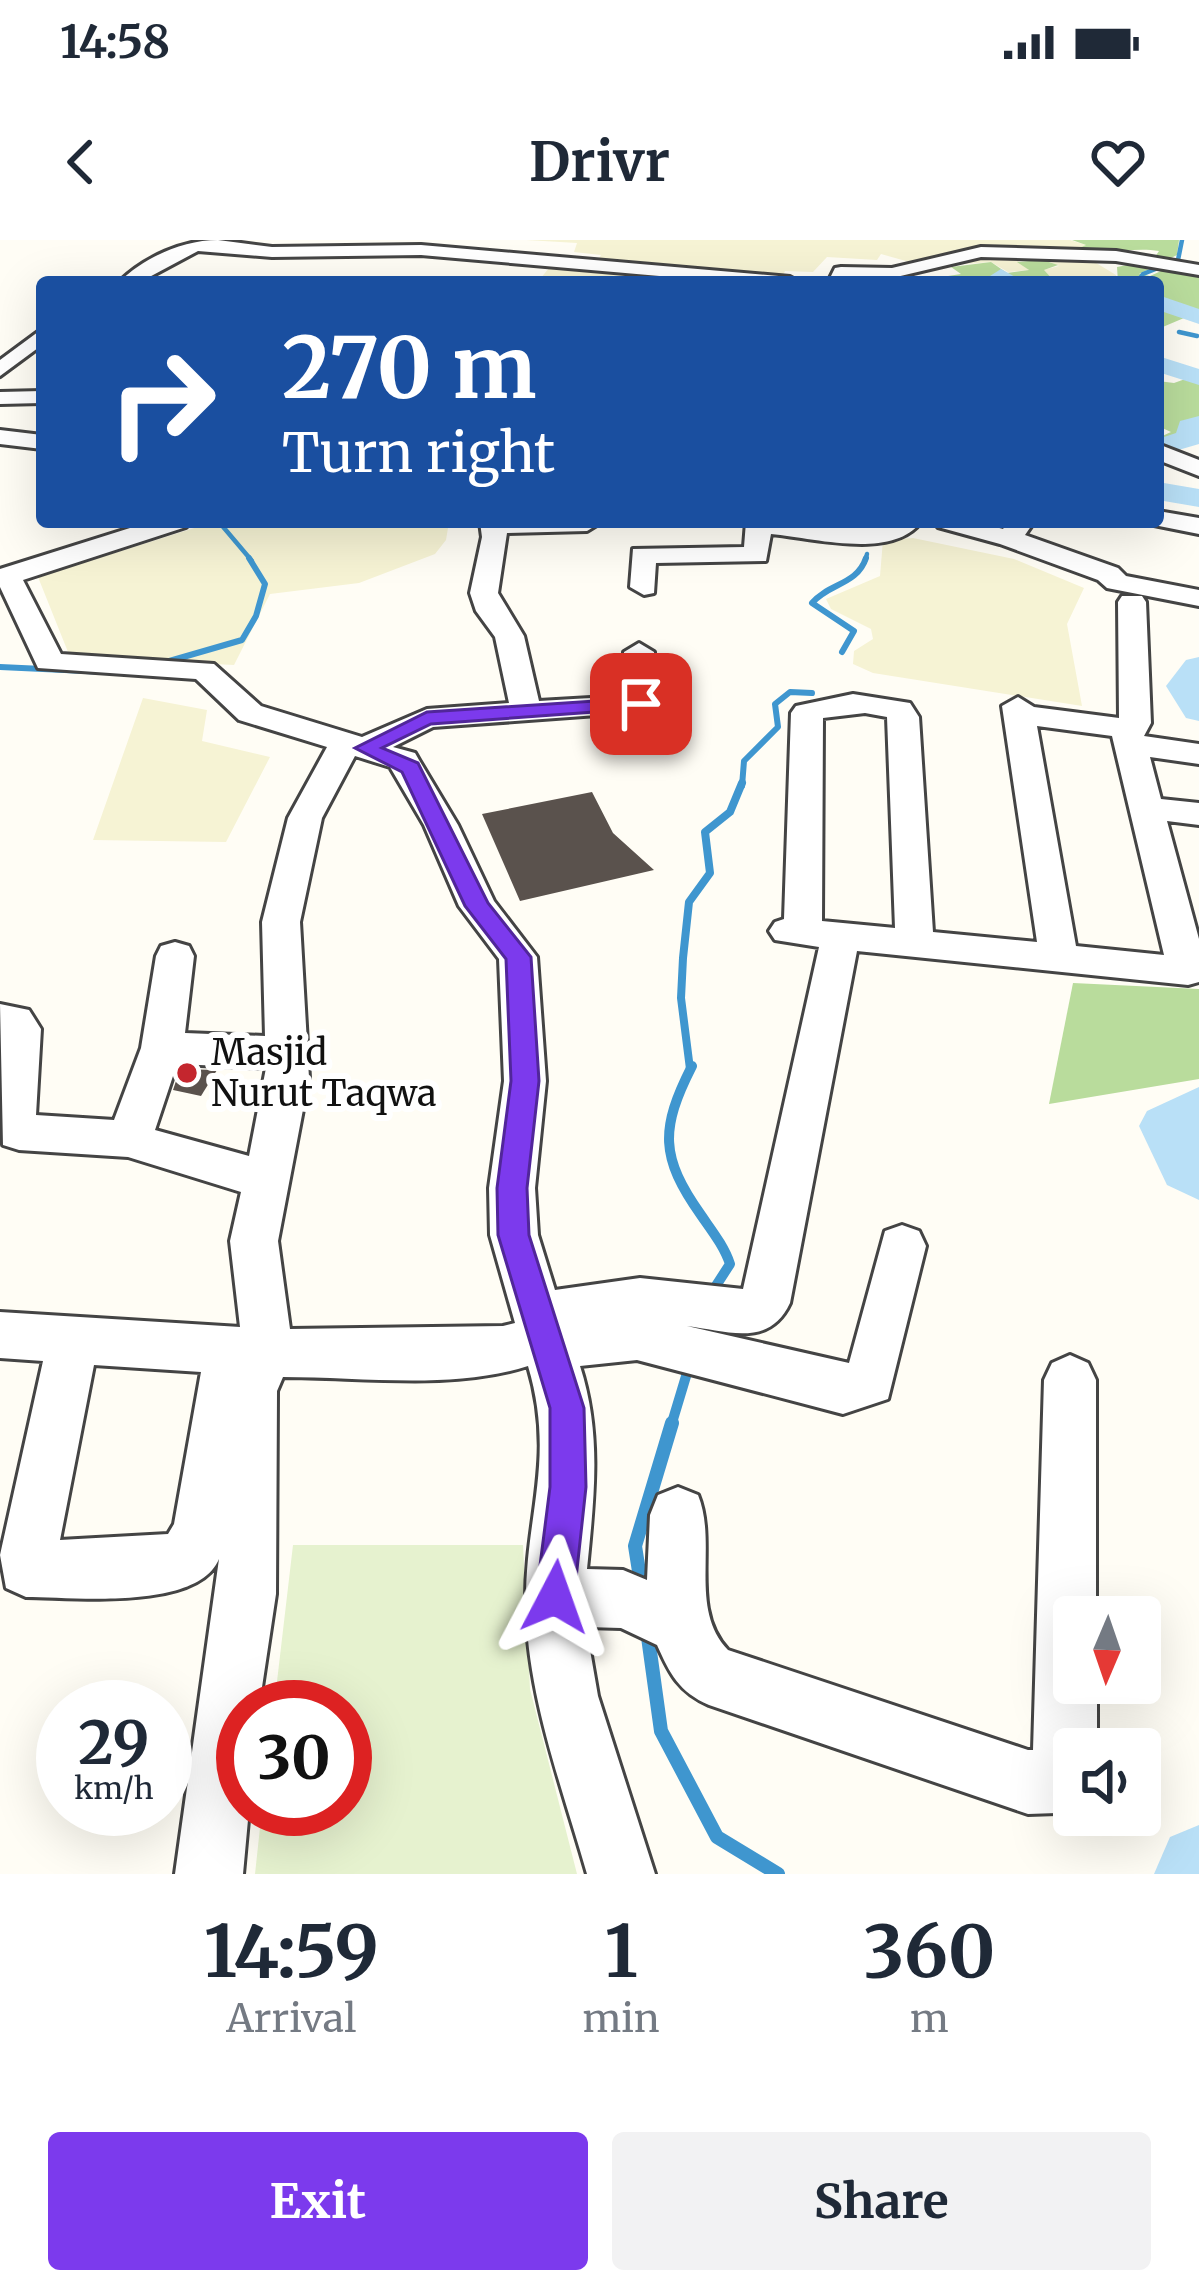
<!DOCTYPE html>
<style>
body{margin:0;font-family:Merriweather,serif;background:#f2f2f3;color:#1f2937;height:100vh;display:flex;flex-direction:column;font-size:45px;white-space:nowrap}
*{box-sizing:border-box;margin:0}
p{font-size:39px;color:#747a83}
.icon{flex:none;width:66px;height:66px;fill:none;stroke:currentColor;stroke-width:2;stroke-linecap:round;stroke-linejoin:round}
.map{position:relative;height:1634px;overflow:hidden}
.sheet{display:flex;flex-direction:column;background:#fff;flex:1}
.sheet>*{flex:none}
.top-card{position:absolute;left:36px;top:36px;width:1128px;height:252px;border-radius:12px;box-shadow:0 12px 48px #0002;background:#1a4fa0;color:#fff;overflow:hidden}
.needle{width:78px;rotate:182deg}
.tools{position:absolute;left:1053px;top:1356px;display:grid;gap:24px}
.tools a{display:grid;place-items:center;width:108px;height:108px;border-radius:12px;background:#fff;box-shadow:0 12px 48px #0002;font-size:60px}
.speed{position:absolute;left:36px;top:1440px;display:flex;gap:24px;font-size:60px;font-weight:700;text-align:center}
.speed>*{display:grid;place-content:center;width:156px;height:156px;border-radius:50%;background:#fff;box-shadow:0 12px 48px #0002;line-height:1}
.speed small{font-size:30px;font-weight:400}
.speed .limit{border:18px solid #d22;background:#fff;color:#111}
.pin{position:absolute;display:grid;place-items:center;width:102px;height:102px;color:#fff;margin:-51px;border-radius:24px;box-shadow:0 6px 18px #0006}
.me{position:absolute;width:132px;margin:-66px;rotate:4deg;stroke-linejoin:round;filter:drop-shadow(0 0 9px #0008)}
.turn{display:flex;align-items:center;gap:42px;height:252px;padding:0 48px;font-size:54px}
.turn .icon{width:156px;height:156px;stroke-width:2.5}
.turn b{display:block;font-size:84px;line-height:102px}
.eta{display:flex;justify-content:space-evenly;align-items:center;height:204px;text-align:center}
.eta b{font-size:72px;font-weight:700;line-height:84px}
.primary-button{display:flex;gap:24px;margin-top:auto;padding:24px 48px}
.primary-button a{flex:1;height:138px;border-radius:12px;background:#7c3aed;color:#fff;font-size:48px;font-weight:700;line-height:138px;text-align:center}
.primary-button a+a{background:#f2f2f3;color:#1f2937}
.status{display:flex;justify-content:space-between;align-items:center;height:84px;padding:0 60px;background:#fff;direction:ltr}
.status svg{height:33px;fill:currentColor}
header{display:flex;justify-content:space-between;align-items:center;height:156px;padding:0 48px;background:#fff;font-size:54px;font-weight:700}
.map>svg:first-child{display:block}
.farmland{fill:#f6f3d4}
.forest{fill:#b9dc9c}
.pitch{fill:#e6f2cf}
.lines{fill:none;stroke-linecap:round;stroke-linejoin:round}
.stream-far4{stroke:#3f96cf;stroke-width:4.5}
.stream-far3{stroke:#3f96cf;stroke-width:6}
.stream-far2{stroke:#3f96cf;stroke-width:8}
.stream-far1{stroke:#3f96cf;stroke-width:10}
.stream{stroke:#3f96cf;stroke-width:14}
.river{fill:#b9e0f7;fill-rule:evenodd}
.building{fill:#5a524d}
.minor-casing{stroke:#444;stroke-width:6}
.minor{fill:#fff;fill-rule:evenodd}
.route{fill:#7c3aed;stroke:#51269a;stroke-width:3}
.poi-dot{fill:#c4262e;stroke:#fff;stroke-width:4.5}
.labels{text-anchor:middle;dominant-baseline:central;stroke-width:12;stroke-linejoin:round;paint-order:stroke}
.poi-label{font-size:36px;fill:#111;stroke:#fff;text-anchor:start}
</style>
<div class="status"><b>14:58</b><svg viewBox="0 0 49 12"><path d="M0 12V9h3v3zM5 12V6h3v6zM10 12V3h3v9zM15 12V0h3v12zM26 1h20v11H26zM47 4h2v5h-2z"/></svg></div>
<header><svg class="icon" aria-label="back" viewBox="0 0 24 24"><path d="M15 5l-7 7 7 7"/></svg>Drivr<svg class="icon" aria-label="heart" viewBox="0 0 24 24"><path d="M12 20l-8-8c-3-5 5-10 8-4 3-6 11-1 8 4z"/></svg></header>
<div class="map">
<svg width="1199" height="1634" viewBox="0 0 1199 1634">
<rect width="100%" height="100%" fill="#fffdf5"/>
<g class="farmland">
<path d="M526 0H1070L1086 5 1080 8 1089 12 1083 15 1116 35 1117 42H1056L1043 30 1059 26 1043 19 1018 21 1029 30 1008 32 991 22 927 27 881 14 877 20 827 17 813 32 785 31 781 39 748 42H477L485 37 540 39 554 22 595 24 601 15 574 12 577 3Z"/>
<path d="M312 282H449L446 300 435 314 359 343 270 354 234 425 70 417 38 337 204 285 309 287Z"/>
<path d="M913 298 1014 319 1084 348 1067 384 1082 466 873 433 853 424 854 411 873 399 871 389 831 369 826 359 880 336 883 300Z"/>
<path d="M143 458 207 470 202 501 270 517 226 602 93 600Z"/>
</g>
<g class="forest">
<path d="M1072 0H1179L1177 15 1139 34 1150 36 1172 26 1199 30V80L1184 78 1158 89V42H1118L1117 27 1153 20 1159 11C1131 6 1107 17 1079 8L1086 5Z"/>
<path d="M1043 20 1058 25 1044 30 1055 42 948 36 961 34 951 27 991 22 1007 33 1029 30 1017 22Z"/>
<path d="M1188 138 1199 140V179C1183 186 1178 202 1158 205V198L1171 192 1158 186V141L1174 143Z"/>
<path d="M1073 743 1199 749V839L1049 864Z"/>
</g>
<path class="pitch" d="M293 1305H523L530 1449 577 1634H255L262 1569H345V1467H274Z"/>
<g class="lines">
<g class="stream-far4">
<path d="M1137 42 1143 34 1178 20 1182 0"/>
<path d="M1179 92 1197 96"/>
<path d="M219 282 252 321"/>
<path d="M865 321 867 314"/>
</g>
<g class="stream-far3">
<path d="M842 412 854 391 812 363C829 343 857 345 866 318"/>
<path d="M159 424 242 400 256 376 265 344 249 318"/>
<path d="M0 427 107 432"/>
<path d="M742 546 744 521 778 487 775 464 790 452 812 453"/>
</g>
<path class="stream-far2" d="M690 829 681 758 683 718 689 662 710 633 705 592 730 572 742 543"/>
<g class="stream-far1">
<path d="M692 826C660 889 660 917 701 975 712 991 724 1006 730 1024L710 1055"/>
<path d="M671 1186 690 1123"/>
</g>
<g class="stream">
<path d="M641 1344 635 1306 672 1183"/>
<path d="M647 1390 661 1491 717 1597 778 1634"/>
</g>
<g class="river">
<path d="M1001 29 1024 42 993 41 990 36Z"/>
<path d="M1158 55 1199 69V84L1158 70Z"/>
<path d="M1158 116 1199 129V145L1158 132Z"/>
<path d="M1199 176V204L1158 216V199L1176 193 1180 181Z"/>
<path d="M1158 242 1199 249V267L1158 260Z"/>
<path d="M1199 417V481L1186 478 1166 446 1186 420Z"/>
<path d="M1199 847V960L1167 945 1139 886 1147 871Z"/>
<path d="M1199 1585V1634H1154L1170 1597Z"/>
</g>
</g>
<g class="building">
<path d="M592 552 613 593 654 630 520 661 482 574Z"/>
<path d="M180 829 217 830 201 856 173 850Z"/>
</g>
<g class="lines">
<g class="minor-casing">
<g id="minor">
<path d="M218 0 272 7 421 5 790 37 799 42H728L421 15 272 17 198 11 140 42H119C145 17 183 0 218 0Z"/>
<path d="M981 7 1116 11 1199 25V35L1116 21 981 17 892 38 828 42 835 28 841 27 892 28Z"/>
<path d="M42 89V105L0 136V120Z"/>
<path d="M42 151V163L0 164V152Z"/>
<path d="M0 190 42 195V209L0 204Z"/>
<path d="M1158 204 1199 220V236L1158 220Z"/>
<path d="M1158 271 1199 278V294L1149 284 1158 282Z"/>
<path d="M149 282H190L186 287 23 340 61 414 214 424 261 466 362 497 427 469 509 463 495 397 476 371 470 353 482 297 480 282 600 283 587 291 507 293 498 353 524 396 539 461 625 456 624 412 639 403 654 412 657 464 652 471 433 487 393 507 415 513 419 520 458 585 494 661 537 717 546 841 535 948 538 995 555 1050 640 1038 743 1049 819 707 775 700 769 691 775 682 784 679 791 473 796 466 853 454 910 463 919 477 933 692 1037 702 1002 466 1018 457 1034 467 1119 478 1118 362 1122 356H1142L1146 362 1151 483 1144 496 1199 504V524L1150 517 1161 559 1199 563V585L1167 581 1199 699V742L1188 745 857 711 790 1063C769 1108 727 1091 687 1086L849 1123 885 991 902 985 919 991 926 1006 888 1159 843 1174 637 1120 580 1126C602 1194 594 1259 587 1329L623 1330 647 1340 650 1275 658 1255 678 1247 698 1255C718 1304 688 1368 728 1410L1028 1510H1033L1044 1140 1052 1123 1070 1115 1088 1123 1096 1140V1377H1074V1443H1097V1509H1074V1566L1057 1573 1028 1574 709 1465C679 1452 670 1434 657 1405L621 1388 586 1387 598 1456 655 1634H587C562 1546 527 1456 526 1364 525 1275 556 1220 528 1126 453 1150 362 1137 283 1137L277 1151 276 1354 259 1467H243V1569H249L243 1634H175L219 1319C197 1371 73 1357 26 1357L6 1348 0 1315 43 1121 0 1118V1072L240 1087 230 1001 241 952 128 917 19 910 3 905 0 764 29 770 41 789 36 875 114 880 141 808 156 716 161 706 175 702 189 706 194 716 185 793 265 796 262 682 288 578 327 507 239 480 196 439 38 428 0 347V329ZM865 473 887 477 895 688 822 681 823 478ZM1037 486 1112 496 1164 715 1076 706ZM355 516 390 527 424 585 459 666 499 719 504 841 489 948 490 995 515 1083 503 1086 290 1089 278 1001 309 838 300 682 322 578ZM177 824 266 828 249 916 155 890ZM94 1125 201 1132 174 1284 168 1294 60 1300Z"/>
<path d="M746 282 885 287 893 282H921C892 320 814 298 771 294L766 321 656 323 654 353 644 355 630 347 633 309 744 307Z"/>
<path d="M934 282H977L1003 289 1008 282H1034L1025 295 1118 328 1126 336 1199 350V366L1107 348 1098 340 1000 304 938 287Z"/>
</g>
</g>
<use href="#minor" class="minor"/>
</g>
<path class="route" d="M641 458 649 460V468L431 484 382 508 418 523 488 663 531 717 539 841 527 948 529 995 584 1168 586 1247 574 1357 569 1370 555 1376 542 1370 536 1357 550 1247V1168L498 995 497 948 511 841 506 719 465 666 402 532 355 508 427 472Z"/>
<circle class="poi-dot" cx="187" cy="833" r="12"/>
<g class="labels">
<g class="poi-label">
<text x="211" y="812">Masjid<tspan x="211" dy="41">Nurut Taqwa</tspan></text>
</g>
</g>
</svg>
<div class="tools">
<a><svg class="needle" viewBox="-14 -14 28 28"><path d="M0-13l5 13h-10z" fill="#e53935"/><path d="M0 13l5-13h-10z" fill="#747a83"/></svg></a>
<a><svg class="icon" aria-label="sound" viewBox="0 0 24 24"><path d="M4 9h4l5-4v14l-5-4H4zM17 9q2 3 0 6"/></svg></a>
</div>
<div class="speed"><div>29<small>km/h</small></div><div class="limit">30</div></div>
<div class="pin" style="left:641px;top:464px;background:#d93025"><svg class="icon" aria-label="arrive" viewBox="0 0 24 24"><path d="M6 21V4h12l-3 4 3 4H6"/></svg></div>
<svg class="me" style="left:555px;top:1357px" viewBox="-20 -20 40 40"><path d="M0-17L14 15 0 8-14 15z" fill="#7c3aed" stroke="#fff" stroke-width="4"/></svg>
<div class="top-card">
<div class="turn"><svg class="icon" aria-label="right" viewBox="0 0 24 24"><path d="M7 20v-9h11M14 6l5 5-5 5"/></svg><div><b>270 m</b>Turn right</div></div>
</div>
</div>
<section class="sheet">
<div class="eta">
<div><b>14:59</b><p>Arrival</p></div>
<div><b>1</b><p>min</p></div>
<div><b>360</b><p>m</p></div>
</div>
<div class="primary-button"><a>Exit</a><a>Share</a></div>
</section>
